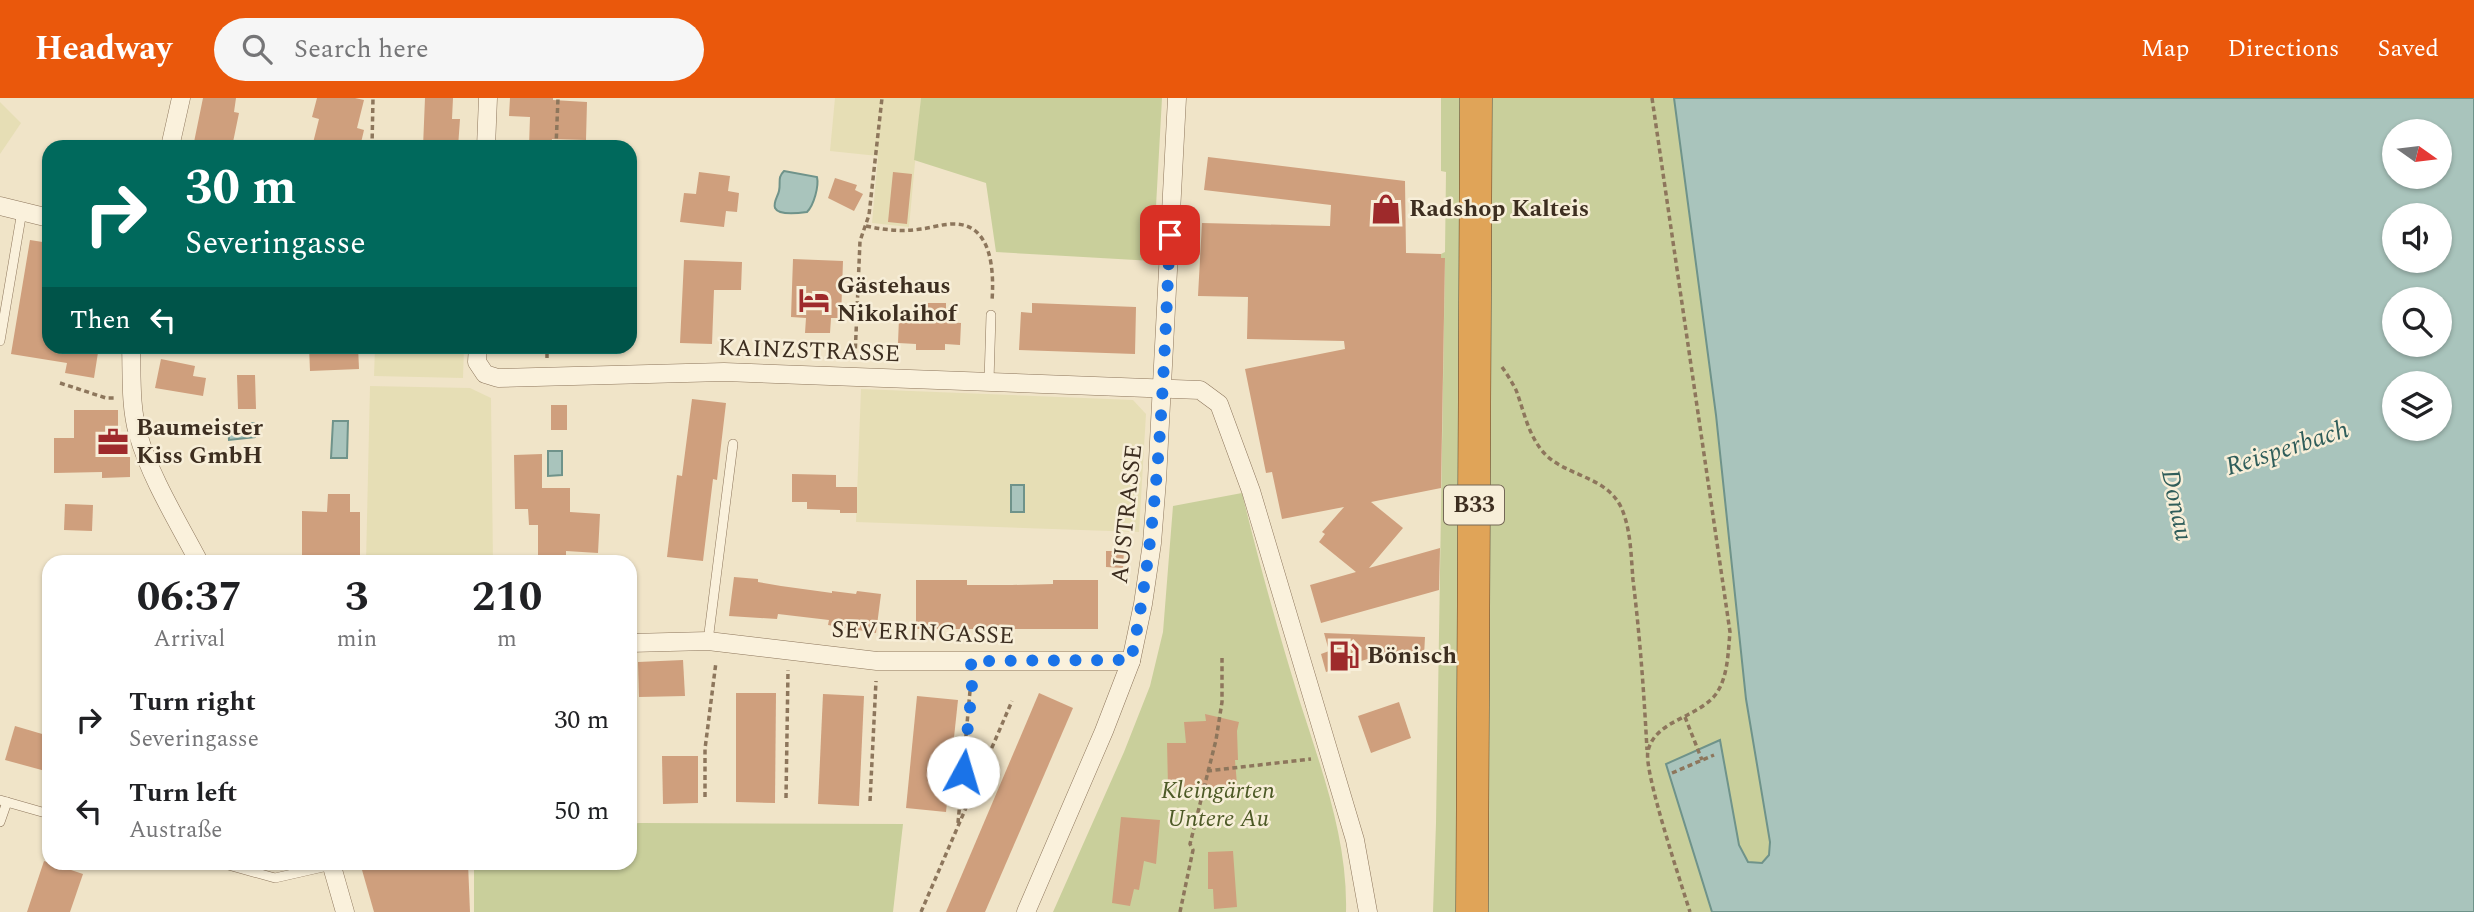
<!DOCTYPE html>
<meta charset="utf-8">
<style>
body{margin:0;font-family:Spectral,serif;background:#f6f6f6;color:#202124;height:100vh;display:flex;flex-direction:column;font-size:26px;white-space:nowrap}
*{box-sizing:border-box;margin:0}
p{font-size:23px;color:#757577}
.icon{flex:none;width:38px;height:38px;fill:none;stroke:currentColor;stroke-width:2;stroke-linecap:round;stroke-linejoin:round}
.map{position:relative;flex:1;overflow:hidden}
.sheet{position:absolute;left:42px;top:457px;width:595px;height:315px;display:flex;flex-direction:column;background:#fff;border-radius:21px;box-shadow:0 2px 5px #0004}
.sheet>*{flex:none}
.guide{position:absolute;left:42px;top:42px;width:595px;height:214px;border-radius:21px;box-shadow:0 2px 5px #0004;background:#00695c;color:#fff;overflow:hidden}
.needle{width:46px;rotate:104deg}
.tools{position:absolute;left:2382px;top:21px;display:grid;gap:14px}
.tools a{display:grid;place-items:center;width:70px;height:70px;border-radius:50%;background:#fff;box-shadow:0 2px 5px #0004;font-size:35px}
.pin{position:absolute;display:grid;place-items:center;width:60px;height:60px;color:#fff;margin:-30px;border-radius:14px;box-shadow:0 4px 10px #0006}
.me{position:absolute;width:77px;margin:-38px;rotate:6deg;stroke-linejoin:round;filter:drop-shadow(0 0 5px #0008)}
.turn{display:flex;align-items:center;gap:24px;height:147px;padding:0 28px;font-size:32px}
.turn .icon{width:91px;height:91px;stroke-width:2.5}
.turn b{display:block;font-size:49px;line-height:60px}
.then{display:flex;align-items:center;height:66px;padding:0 28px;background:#0003;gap:14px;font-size:26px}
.eta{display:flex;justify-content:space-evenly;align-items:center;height:119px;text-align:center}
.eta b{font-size:42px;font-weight:700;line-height:49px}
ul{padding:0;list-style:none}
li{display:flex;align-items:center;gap:21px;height:91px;padding:0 28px}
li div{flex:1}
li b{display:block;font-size:26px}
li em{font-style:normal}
header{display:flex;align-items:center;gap:42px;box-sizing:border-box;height:98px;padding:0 35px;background:#ea580c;color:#fff}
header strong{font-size:33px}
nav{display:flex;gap:38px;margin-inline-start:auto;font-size:24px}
.search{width:490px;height:63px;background:#f6f6f6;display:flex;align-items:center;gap:18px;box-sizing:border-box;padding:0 24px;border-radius:38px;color:#757577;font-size:26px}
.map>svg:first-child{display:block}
.farmland{fill:#e6deb5}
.green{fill:#c9cf9b}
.water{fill:#a9c4bc;stroke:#6f938a;stroke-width:2;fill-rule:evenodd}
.building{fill:#cf9f7d}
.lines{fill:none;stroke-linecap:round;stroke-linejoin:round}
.lane-casing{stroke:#8d765c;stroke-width:10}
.street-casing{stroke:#8d765c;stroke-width:19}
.highway-casing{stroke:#5b4430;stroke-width:33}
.path{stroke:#8d765c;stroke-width:3.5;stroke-dasharray:5 3.5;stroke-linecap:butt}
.lane{stroke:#faf1dc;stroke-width:9}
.street{stroke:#faf1dc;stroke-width:18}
.highway{stroke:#e0a458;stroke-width:32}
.route{stroke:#1a73e8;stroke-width:12;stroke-dasharray:0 21.6}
.labels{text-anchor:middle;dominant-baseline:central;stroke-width:5;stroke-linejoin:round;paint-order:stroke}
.shield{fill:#f7eed8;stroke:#756857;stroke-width:2}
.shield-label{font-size:23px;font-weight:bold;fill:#3d2e20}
.poi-label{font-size:24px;font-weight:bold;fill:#3d2e20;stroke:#f7eed8;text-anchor:start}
.street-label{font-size:24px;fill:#3d2e20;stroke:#f7eed8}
.park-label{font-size:24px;font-style:italic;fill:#4d5a26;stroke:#f7eed8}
.water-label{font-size:26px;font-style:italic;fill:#2f5d5a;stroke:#f7eed8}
</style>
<header>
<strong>Headway</strong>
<div class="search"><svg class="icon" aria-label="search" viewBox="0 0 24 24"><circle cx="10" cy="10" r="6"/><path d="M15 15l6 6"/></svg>Search here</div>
<nav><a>Map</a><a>Directions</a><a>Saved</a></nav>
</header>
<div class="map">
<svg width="2474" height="814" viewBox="0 0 2474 814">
<rect width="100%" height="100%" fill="#f0e4c8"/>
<g class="farmland">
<path d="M835 0H921L909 129 872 125 878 58 830 53Z"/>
<path d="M0 4 21 25 0 56Z"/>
<path d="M375 249H464L463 280 374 278Z"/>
<path d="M370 288 470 290 491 300 493 464H366Z"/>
<path d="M861 291 1133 302 1146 316 1139 434 856 424Z"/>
</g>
<g class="green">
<path d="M921 0H1162L1153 163 996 154 986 85 914 62Z"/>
<path d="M1441 0H1461L1458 814H1433L1436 725 1445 160H1441V156L1445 154 1446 74 1441 73Z"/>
<path d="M1490 0H1674L1716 317 1746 601 1770 744 1769 757 1762 765 1748 764 1739 747 1720 643 1666 666 1712 814H1485Z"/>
<path d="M1242 395C1259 465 1278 533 1299 601 1321 670 1348 741 1346 814H1053L1124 654 1150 588 1163 534 1173 408Z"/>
<path d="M639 725 903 726 893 814H474V765H630V726Z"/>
</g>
<g class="water">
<path d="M1674 0H2474V814H1712L1666 666 1720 642 1739 747 1748 764 1762 765 1769 757 1770 744 1746 601 1716 317ZM2440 33V79H2394V33ZM2440 117V163H2394V117ZM2440 201V247H2394V201ZM2440 285V331H2394V285Z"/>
<path d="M784 73 817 79C819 88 814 107 807 114 800 115 779 118 775 110 773 104 778 98 779 93 781 84 777 80 784 73Z"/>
<path d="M333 323H348L347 360H331Z"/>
<path d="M254 325 255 339 229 342 228 328Z"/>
<path d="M548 353H562V377L548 378Z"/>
<rect x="1011" y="387" width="13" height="27"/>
</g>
<g class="building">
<path d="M203 0H236L234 14 239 15 232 49H193Z"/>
<path d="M317 0H355L364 2 357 30 364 32 360 49H312L319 21 312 19Z"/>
<path d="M425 0H453L452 21H460L458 49H423Z"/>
<path d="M510 0H553V2L587 4 586 42 552 41 551 49H529L530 19 509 18Z"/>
<path d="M1208 59 1405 83 1406 155 1441 156V160H1445L1441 390 1371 404 1403 430 1369 470 1440 450 1439 492 1321 525 1310 487 1356 474 1319 444 1325 436 1322 434 1344 409 1282 421 1272 374 1266 375 1245 271 1345 251 1344 243 1247 241 1248 199 1198 198 1202 125 1330 128 1331 107 1204 92Z"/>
<path d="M699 74 730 78 728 93 739 95 737 114 726 113 724 129 680 124 684 95 696 96Z"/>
<path d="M893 74 912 76 907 126 888 124Z"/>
<path d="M835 80 857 87 855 92 863 96 854 113 828 100Z"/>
<path d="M30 142 49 145V248H99L94 280 65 275 67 265 11 256Z"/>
<path d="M793 161 843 163 841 220H831L830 235H805L806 220 791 219Z"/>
<path d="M684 162 742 164 741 192H714L712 246 680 245Z"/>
<path d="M918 205H946V224L961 225 960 247 945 246V252H916V246L898 245 899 220 917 221Z"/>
<path d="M1032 205 1136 209 1135 256 1019 252 1021 214 1032 215Z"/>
<path d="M309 248H358L359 271 310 273Z"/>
<path d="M161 261 195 268 193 278 206 280 203 298 155 290Z"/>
<path d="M237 277H255L256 311H238Z"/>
<path d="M692 301 726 305 717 382 713 381 703 463 667 459 677 377 682 378Z"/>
<rect x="551" y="307" width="16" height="25"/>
<path d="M74 312H118V334H124V357H130V379L102 380V374L54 375V340H74Z"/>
<path d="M542 356V390H570V414L600 416 598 455 566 453V464H538V427H529L528 411H515L514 357Z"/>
<path d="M792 376 836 377V389H857V415H840V412L807 411V404H792Z"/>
<path d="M328 396H350V414H360V462H355V464L302 460V413L327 414Z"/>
<path d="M65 406 93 407 92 433 64 432Z"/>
<path d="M1106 453H1124L1123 470 1106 469Z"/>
<path d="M734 479 758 481V484L781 488 832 495V493L856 496 857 493 881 496 876 535 828 527 829 522 778 516 777 521 729 518Z"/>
<path d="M916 482H967V487H1012L1053 486V482H1098V531H916Z"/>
<path d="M1324 535 1425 539 1424 558 1374 556V559L1326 574 1321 556 1329 553Z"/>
<path d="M683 562 685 598 639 599 638 564Z"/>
<path d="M736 595H776L775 705 736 704Z"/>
<path d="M1039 595 1073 610 985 814H946Z"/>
<path d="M823 596 864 598 859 708 818 706Z"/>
<path d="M917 598 958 602 946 714 906 710Z"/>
<path d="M1399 604 1411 640 1371 655 1358 618Z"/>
<path d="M1205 616 1239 624 1237 633 1238 662H1235L1237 687 1222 688V696L1195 694V690L1168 688 1167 645H1186L1184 624 1206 623Z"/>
<path d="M15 628 49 638V674L5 662Z"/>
<path d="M662 658H698V705L663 706Z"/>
<path d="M1121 719 1160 722 1156 766 1144 763 1139 792 1134 791 1130 808 1112 805Z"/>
<path d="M1233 753 1237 809 1214 811 1213 791H1208V754Z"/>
<path d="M44 763 83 776 70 814H27Z"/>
<path d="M360 765H468L470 814H374Z"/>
</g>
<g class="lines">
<g class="lane-casing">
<g id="lane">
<path d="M0 243 22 113"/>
<path d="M989 283 991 217"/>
<path d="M708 543 733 346"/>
<path d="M0 702 49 716"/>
<path d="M0 724 7 704"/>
<path d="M221 765 275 780 332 767"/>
</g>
</g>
<g class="street-casing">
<g id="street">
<path d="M170 49 181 0"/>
<path d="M486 49 488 0"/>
<path d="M0 108 49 120"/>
<path d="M131 248C132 277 130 308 138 336 151 381 177 422 199 464"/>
<path d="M478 248 477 264 485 276 498 280 724 274 1200 292 1219 306 1251 393 1355 742 1368 814"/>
<path d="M630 545 708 543 877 563H1131"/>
<path d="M331 765 345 814"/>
<path d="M1026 814 1104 633 1131 563 1143 506 1152 445 1157 382 1177 0"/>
</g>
</g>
<g class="highway-casing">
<path id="highway" d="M1472 814 1476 0"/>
</g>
<g class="path">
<path d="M1652 0 1730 534C1728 555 1728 579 1716 596 1698 620 1655 622 1648 653 1643 672 1682 788 1690 814"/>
<path d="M372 49 373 0"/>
<path d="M556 49 558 0"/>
<path d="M866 128C885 132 902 134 921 131 931 130 942 126 953 126 993 125 994 175 992 203"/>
<path d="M855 259 860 143 869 117 882 0"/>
<path d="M547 260V248"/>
<path d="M1502 269C1507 276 1512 284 1516 292 1524 313 1528 337 1544 355 1565 378 1606 378 1621 409 1631 431 1631 458 1633 482 1640 539 1644 595 1647 652"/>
<path d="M60 285 106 300H115"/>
<path d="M1685 619 1702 662"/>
<path d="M1207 673 1311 661"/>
<path d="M1672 675 1714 657"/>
<path d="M705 699V651L716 564"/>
<path d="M786 700 788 572"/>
<path d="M870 703 876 583"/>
<path d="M958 725 971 582"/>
<path d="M921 814 1012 603"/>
<path d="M1180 814 1193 752 1190 746 1216 642 1222 604V560"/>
</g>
<use href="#lane" class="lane"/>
<use href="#street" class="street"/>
<use href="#highway" class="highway"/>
</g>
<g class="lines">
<path class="route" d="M963 674 972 591 971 563 1131 562C1160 422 1163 280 1170 137"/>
</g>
<defs>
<g id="shop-bare" transform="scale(2.415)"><path d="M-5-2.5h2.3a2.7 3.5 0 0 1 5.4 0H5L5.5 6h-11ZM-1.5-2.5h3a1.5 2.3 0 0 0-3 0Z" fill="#9e2a2b" stroke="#f7eed8" stroke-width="2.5" paint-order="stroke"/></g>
<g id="hotel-bare" transform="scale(2.415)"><path d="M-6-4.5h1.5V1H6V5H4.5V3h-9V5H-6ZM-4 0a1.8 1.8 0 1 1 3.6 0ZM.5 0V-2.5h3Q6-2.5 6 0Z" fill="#9e2a2b" stroke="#f7eed8" stroke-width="2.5" paint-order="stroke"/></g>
<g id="office-bare" transform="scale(2.415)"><path d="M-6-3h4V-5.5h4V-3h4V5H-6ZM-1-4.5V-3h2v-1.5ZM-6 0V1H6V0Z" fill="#9e2a2b" stroke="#f7eed8" stroke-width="2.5" paint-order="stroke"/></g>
<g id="fuel-bare" transform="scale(2.415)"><path d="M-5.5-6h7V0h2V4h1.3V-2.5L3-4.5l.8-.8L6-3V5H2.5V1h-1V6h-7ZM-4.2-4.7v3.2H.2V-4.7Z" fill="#9e2a2b" stroke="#f7eed8" stroke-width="2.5" paint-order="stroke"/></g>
</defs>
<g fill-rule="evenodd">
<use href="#shop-bare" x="1386" y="111"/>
<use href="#hotel-bare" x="814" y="202"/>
<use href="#office-bare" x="113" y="344"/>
<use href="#fuel-bare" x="1344" y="558"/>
</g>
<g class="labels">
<rect class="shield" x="1444" y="387.5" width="60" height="39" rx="5"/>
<g class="shield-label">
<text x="1474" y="407">B33</text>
</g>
<g class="poi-label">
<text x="1409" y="111">Radshop Kalteis</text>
<text x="837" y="188">Gästehaus<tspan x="837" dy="28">Nikolaihof</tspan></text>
<text x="136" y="330">Baumeister<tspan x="136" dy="28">Kiss GmbH</tspan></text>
<text x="1367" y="558">Bönisch</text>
</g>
<g class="street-label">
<text transform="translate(809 253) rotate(2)">KAINZSTRASSE</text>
<text transform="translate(1127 416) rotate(-84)">AUSTRASSE</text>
<text transform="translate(923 535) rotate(2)">SEVERINGASSE</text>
</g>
<g class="park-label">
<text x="1218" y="693">Kleingärten<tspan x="1218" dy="28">Untere Au</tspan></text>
</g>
<g class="water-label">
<text transform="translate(2287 350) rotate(-18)">Reisperbach</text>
<text transform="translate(2177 407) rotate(78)">Donau</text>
</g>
</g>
</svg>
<div class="tools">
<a><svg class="needle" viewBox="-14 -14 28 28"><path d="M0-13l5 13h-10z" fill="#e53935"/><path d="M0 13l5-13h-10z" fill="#757577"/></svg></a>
<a><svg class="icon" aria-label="sound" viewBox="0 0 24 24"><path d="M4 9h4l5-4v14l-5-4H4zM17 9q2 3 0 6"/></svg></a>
<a><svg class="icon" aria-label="search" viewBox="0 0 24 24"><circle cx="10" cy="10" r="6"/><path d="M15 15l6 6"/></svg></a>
<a><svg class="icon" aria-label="layers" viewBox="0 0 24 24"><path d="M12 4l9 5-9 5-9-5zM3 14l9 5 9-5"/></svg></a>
</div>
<div class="pin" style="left:1170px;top:137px;background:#d93025"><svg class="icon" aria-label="arrive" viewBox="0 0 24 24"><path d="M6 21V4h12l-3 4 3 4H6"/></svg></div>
<svg class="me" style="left:963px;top:674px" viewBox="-20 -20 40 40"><circle r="19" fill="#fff"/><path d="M0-13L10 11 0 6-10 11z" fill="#1a73e8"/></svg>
<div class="guide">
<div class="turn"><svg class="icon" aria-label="right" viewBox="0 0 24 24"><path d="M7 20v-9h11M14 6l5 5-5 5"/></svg><div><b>30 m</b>Severingasse</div></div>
<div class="then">Then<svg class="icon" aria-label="left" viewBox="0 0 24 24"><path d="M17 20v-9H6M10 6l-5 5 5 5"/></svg></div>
</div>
<section class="sheet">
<div class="eta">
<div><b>06:37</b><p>Arrival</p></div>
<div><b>3</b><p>min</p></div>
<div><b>210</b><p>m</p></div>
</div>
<ul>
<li><svg class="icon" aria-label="right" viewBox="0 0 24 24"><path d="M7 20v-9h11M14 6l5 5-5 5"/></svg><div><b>Turn right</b><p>Severingasse</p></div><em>30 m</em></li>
<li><svg class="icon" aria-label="left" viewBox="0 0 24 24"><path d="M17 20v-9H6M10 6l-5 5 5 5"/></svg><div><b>Turn left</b><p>Austraße</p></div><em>50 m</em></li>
</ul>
</section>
</div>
